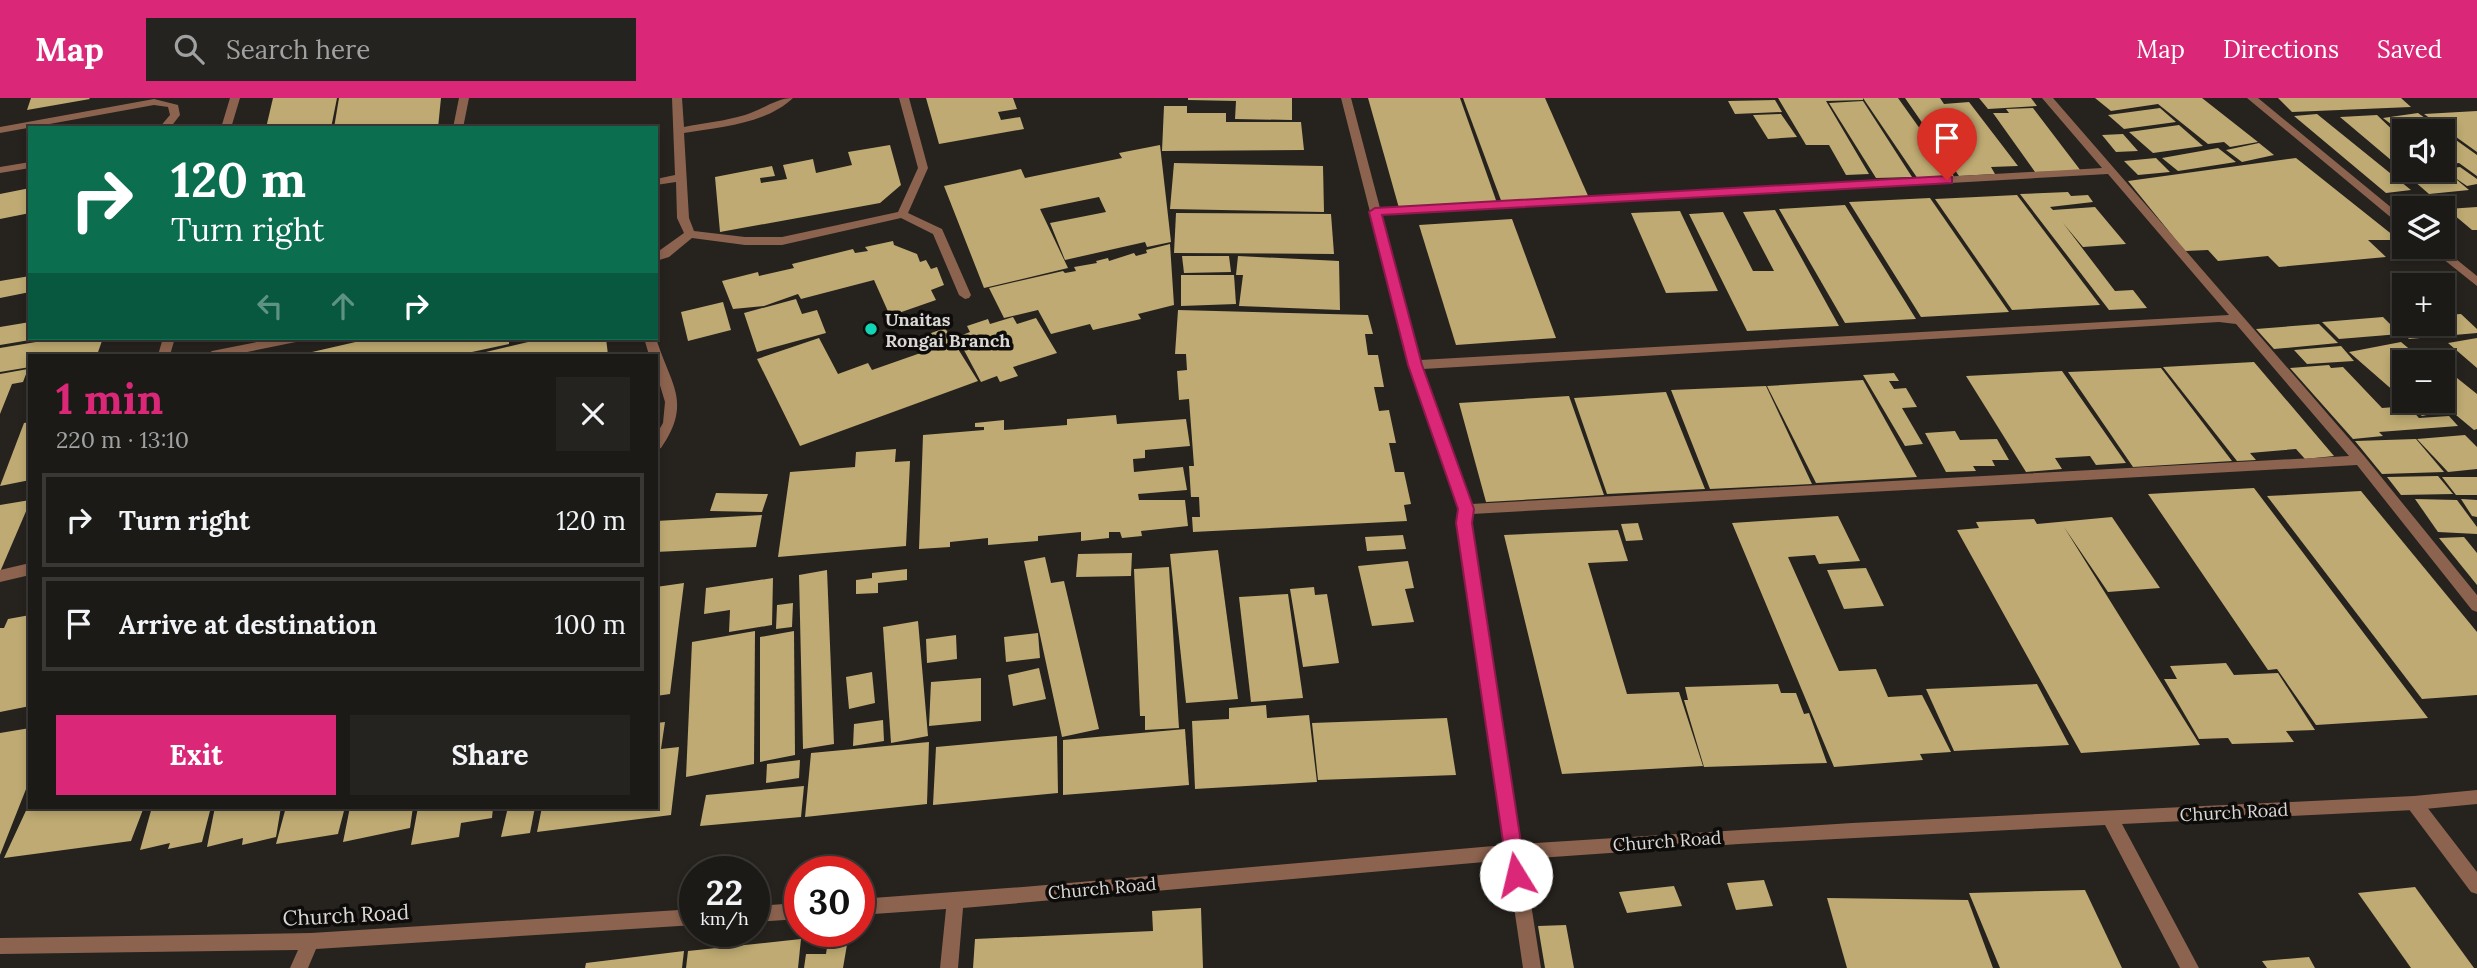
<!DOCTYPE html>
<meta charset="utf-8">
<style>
body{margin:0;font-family:Lora,serif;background:#25231f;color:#f1f3f6;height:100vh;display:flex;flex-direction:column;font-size:26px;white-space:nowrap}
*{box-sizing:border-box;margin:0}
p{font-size:23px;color:#a0a1a1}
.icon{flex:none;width:38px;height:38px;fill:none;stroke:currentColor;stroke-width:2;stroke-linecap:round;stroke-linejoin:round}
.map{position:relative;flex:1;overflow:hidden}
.details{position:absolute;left:28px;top:256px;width:630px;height:455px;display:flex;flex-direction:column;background:#1c1a16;border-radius:0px;box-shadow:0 4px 10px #0003,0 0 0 2px #3a3835}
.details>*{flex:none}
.guide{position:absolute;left:28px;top:28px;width:630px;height:214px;border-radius:0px;box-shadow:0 4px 10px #0003,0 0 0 2px #3a3835;background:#0b6e4f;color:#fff;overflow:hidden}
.fabs{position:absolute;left:2392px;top:21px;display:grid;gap:14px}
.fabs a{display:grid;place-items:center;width:63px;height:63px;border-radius:0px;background:#1c1a16;box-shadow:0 4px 10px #0003,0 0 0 2px #3a3835;font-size:35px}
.speed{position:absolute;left:679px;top:758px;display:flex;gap:14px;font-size:35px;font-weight:700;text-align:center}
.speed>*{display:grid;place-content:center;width:91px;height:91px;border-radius:50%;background:#1c1a16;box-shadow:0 4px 10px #0003,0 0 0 2px #3a3835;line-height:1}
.speed small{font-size:18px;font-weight:400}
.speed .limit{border:10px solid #d22;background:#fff;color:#111}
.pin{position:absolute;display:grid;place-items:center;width:60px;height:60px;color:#fff;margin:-72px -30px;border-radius:50% 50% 50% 0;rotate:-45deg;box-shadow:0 0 7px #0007}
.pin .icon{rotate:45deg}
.me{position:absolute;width:77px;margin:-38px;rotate:351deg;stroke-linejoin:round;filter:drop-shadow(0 0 5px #0008)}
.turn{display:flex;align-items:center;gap:24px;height:147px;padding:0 28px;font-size:32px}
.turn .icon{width:91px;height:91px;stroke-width:2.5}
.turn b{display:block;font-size:49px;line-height:60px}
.lanes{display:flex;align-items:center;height:66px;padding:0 28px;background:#0003;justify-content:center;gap:35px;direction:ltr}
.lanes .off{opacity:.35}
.round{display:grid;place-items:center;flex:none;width:74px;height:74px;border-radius:0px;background:#25231f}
.summary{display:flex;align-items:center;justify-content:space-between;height:119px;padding:0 28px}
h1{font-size:42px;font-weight:700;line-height:52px;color:#db2777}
.button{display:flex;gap:14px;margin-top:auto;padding:14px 28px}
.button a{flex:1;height:80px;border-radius:0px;background:#db2777;color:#fff;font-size:28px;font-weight:700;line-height:80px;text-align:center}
.button a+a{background:#25231f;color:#f1f3f6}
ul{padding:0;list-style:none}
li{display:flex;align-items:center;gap:21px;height:94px;margin:0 14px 10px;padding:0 14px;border:4px solid #3a3835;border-radius:0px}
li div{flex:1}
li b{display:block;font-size:26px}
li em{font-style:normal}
header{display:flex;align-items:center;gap:42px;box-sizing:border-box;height:98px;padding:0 35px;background:#db2777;color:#fff}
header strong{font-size:33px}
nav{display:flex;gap:38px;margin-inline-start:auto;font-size:24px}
.search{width:490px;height:63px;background:#25231f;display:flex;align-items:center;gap:18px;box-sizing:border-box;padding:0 24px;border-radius:0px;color:#a0a1a1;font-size:26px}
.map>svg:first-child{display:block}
.building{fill:#beaa72}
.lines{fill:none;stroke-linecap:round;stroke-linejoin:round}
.lane{fill:#8c634f;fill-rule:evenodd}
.street{fill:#8c634f;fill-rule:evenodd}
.route{fill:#db2777;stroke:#8e194d;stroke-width:2}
.poi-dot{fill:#11d5b4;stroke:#0e0c0a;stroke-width:2.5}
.labels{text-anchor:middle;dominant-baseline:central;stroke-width:7;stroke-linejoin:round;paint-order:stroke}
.poi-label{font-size:18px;font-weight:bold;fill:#dad7d4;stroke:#0e0c0a;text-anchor:start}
.street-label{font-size:18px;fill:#dad7d4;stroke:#0e0c0a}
.near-street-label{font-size:21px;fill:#dad7d4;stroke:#0e0c0a}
</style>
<header>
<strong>Map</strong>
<div class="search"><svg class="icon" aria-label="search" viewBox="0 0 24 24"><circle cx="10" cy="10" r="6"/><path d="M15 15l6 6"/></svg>Search here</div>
<nav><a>Map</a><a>Directions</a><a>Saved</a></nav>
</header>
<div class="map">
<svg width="2477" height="870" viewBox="0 0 2477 870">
<rect width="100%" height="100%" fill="#26221e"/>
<g class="building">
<path d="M31 0H89L90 1 27 12Z"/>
<path d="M273 0H337L331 30H266Z"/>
<path d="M339 0H441L438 30H334Z"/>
<path d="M926 0H1013L1017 11 998 14 1001 22 1020 19 1024 31 939 46Z"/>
<path d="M1188 0H1292V22L1235 21 1236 3 1188 2Z"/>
<path d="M1368 0H1460L1497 105 1399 110Z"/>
<path d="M1463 0H1545L1589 100 1502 105Z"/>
<path d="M1778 0H1863V2L1826 3 1869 76 1846 77 1829 47H1806Z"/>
<path d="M1863 0H1898L1955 80 1918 81Z"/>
<path d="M1905 0H1940L1944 6 1969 4 2018 68 1991 69 1995 76 1959 78Z"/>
<path d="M1979 0H2031L2037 8 1988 11Z"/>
<path d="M2095 0H2202L2258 44 2230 49 2224 44 2208 46 2158 6 2111 13Z"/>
<path d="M2278 0H2401L2411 9 2292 14Z"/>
<path d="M1775 2 1782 14 1735 16 1728 3Z"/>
<path d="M1863 3 1912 79 1876 80 1829 5Z"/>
<path d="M1164 8H1187V15H1226V24H1301L1304 52 1162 53Z"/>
<path d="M2033 10 2081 73 2035 74 1993 15H2009L2006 11Z"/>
<path d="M2160 10 2176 24 2124 31 2108 17Z"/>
<path d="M2477 13V54L2424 16Z"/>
<path d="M2418 15 2477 57V78L2459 65 2443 67V33H2404V36L2383 20Z"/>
<path d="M1781 16 1797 39 1768 41 1753 17Z"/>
<path d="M2317 16 2411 92 2386 95 2294 18Z"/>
<path d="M2377 17 2401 40 2404 39V73L2340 19Z"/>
<path d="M2179 27 2203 48 2153 55 2129 34Z"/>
<path d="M2123 36 2138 53 2116 54 2102 37Z"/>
<path d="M2259 45 2274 57 2242 64 2226 52Z"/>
<path d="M890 47 901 87 880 105 720 134 715 79 772 68 775 78 760 80 761 85 787 81 783 67 813 61 816 75 852 67 848 54Z"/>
<path d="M1160 47 1171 144 1147 149 1145 144 1065 162 1050 125 1106 114 1099 99 1040 111 1068 170 984 190 944 88 1021 71 1025 80 1122 60 1119 55Z"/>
<path d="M2218 50 2236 64 2178 73 2162 60Z"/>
<path d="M2156 60 2170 74 2138 77 2124 63Z"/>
<path d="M2296 60 2399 142H2368L2386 159 2279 169 2268 158 2218 163 2208 152 2185 153 2128 83Z"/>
<path d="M1174 65 1323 68 1324 114 1170 111Z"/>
<path d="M2460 69 2477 81V86L2467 88 2451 77 2469 92 2429 96 2406 76Z"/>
<path d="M30 90V115L0 121V96Z"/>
<path d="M2068 94 2071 98 2088 97 2093 104 2050 109 2053 112 2095 109 2126 146 2083 149 2063 125 2115 193 2133 192 2147 210 2109 212 2020 96Z"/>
<path d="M2017 97 2100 207 2012 212 1935 101Z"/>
<path d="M1930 100 2009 214 1921 219 1849 104Z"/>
<path d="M1845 107 1916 221 1845 225 1779 111Z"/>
<path d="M2477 109V132H2472L2447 111Z"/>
<path d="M1775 112 1839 228 1747 233 1689 116 1723 114 1753 173H1774L1743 114Z"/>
<path d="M1680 113 1718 193 1666 195 1631 115Z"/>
<path d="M1176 115 1331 116 1334 156 1174 155Z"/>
<path d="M1512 121 1556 240 1456 247 1419 127Z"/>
<path d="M893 143 894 147 917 156 920 164 926 162 931 171 937 169 944 187 931 192 936 202 890 218 874 182 801 201 798 196 764 208 733 211 722 183 758 174 759 178 794 170 792 166 853 151 855 155 868 153 865 149Z"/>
<path d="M1170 146 1174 207 1138 216 1141 221 1093 232 1090 226 1051 236 1038 212 1004 220 989 190 1063 173 1065 175 1076 173 1074 169 1097 165 1096 163 1108 160 1109 163 1134 155 1136 158 1147 155 1146 152Z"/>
<path d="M1182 158H1229L1231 174 1184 175Z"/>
<path d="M1238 158 1339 163 1340 212 1239 208 1243 177H1236Z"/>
<path d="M1181 177H1234L1236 206 1181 208Z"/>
<path d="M30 178V194L0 200V183Z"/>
<path d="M796 201 802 216 817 212 826 235 757 254 744 215Z"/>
<path d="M723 204 731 232 688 243 681 214Z"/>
<path d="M1178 212 1368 217 1373 236H1365L1368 257H1378L1384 289H1374L1379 313 1389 312 1396 345H1389L1395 374H1404L1411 406 1404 407 1407 423 1193 434 1192 419H1200L1199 399H1191L1189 368H1194L1189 301 1179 302 1177 273 1187 272 1186 256H1175Z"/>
<path d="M2461 216 2477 231V235L2409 241 2390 222 2404 221V226H2443V217Z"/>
<path d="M1013 219 1017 226 1036 220 1057 255 1013 269 1018 278 1000 284 997 278 981 284 957 239 970 234 967 228 988 221 990 226Z"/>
<path d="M2383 219 2400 236 2339 241 2322 224Z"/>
<path d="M30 224V240L36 241 0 247V229Z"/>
<path d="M2319 226 2338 245 2274 251 2256 231Z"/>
<path d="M945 230 978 283 800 348 757 261 819 240 838 276 868 265 872 272 932 251 923 238Z"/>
<path d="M60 240H103L97 257H30V269L0 274V250Z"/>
<path d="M373 240H509V246L458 257H299Z"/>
<path d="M545 240H606L608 257H473Z"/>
<path d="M2477 240V270L2448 245Z"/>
<path d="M2401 244 2425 264H2404V302L2349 254Z"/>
<path d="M2341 248 2354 263 2307 266 2294 252Z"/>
<path d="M2254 264 2334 358 2305 361 2296 351 2250 355 2256 362 2237 363 2163 269Z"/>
<path d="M2329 267 2331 270 2343 269 2382 310 2408 308 2419 320 2449 318 2458 328 2379 334 2383 338 2353 341 2290 270Z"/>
<path d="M2161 270 2232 363 2133 369 2068 274Z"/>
<path d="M28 271 23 284 12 286 0 316V276Z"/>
<path d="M2062 273 2126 365 2096 367 2090 358 2055 360 2062 371 2026 374 1966 278Z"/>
<path d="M1894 275 1899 283H1889L1894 291 1906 290 1917 309 1902 310 1923 346 1905 348 1863 277Z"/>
<path d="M2452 276 2477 296V331L2474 332 2450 312 2422 318 2405 303H2443V277Z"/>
<path d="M1863 282 1917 379 1816 385 1767 288Z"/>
<path d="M1766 288 1812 386 1710 391 1671 292Z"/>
<path d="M1666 294 1705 391 1607 396 1574 300Z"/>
<path d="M1569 298 1604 397 1486 404 1459 305Z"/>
<path d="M1116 317 1117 326 1186 321 1190 348 1145 352V360L1133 361 1134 374 1183 369 1187 392 1138 396 1139 402H1185L1188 428 1141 433 1142 438 1122 440 1120 434H1109V440L1081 443V434L1038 438V443L988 447V440L950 444V449L919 451 923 337 984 332V329H975V325L1004 322V332L1067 327V321Z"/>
<path d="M30 324V382L0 388 24 325Z"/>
<path d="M1955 333 1960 342 1997 341 2009 362H1992L1995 368H1973L1976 373 1946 374 1925 335Z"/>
<path d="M2465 337 2477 349V371L2448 374 2417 341Z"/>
<path d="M2416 341 2444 374 2382 376 2355 343Z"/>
<path d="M896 351 895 364 910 363 906 448 778 459 790 374 855 369 856 354Z"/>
<path d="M2438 378 2453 396 2401 397 2387 379Z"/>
<path d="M2442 379H2477V397H2456Z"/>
<path d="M2254 390 2428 620 2316 627 2277 571 2268 572 2148 396Z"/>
<path d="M2361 393 2477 534V597L2422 601 2267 398Z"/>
<path d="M716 395 768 396 762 414 710 413Z"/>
<path d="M2415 401 2457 402 2477 429V436L2438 434Z"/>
<path d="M2461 401 2477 402V419L2472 418Z"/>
<path d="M30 402V404L0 474V407Z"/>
<path d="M762 417 756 449 656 454V423Z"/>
<path d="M1838 418 1860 463 1819 466 1815 457 1788 459 1839 573 1876 571 1888 599 1922 597 1951 654 1920 656 1923 662 1834 669 1732 425Z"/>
<path d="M2112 419 2160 490 2108 494 2064 429 2200 647 2081 655 1957 432 1979 430 1976 424 2034 421 2037 426Z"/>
<path d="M1638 425 1643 442 1626 443 1621 426Z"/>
<path d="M1618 432 1628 463 1588 465 1627 596 1679 594 1703 668 1562 676 1504 437Z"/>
<path d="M1403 437 1406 451 1367 453 1365 439Z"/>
<path d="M2464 439 2477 455V487L2439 440Z"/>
<path d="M1218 452 1238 601 1186 605 1170 456Z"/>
<path d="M1132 455 1131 478 1076 479 1078 456Z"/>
<path d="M1045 459 1051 485 1064 483 1099 631 1062 639 1024 463Z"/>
<path d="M1408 463 1414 490 1405 491 1414 524 1372 528 1358 468Z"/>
<path d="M1169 469 1179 630 1145 632V618H1140L1134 471Z"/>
<path d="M1866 470 1884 508 1844 511 1827 472Z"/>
<path d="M907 471V482L878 485V495L856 496V482L872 480V475Z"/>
<path d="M827 472 834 646 803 651 799 477Z"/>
<path d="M773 480 772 527 729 534 730 512 704 516 706 490Z"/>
<path d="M684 485 670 596 656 598V489Z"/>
<path d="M1314 489 1315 497 1327 496 1339 565 1303 569 1290 491Z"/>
<path d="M1288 496 1303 600 1251 604 1239 499Z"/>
<path d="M793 505 792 529 776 531 777 507Z"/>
<path d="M30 517V608L0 614V530H4L8 521Z"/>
<path d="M918 523 928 638 891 645 883 529Z"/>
<path d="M755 533 754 666 686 679 692 544Z"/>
<path d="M794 533 795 657 760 664V539Z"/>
<path d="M1038 535 1040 560 1006 564 1004 539Z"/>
<path d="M956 537 957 561 927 565 926 541Z"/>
<path d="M2226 565 2234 577 2278 575 2315 632 2286 633 2294 644 2232 646 2228 640 2199 641 2164 581H2177L2170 568Z"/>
<path d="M1039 570 1046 601 1013 608 1008 577Z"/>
<path d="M872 574 875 605 849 611 846 579Z"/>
<path d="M981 580V623L929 628 931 584Z"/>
<path d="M1778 586 1781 595H1796L1804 616 1809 615 1827 665 1704 669 1684 602H1688L1685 589Z"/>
<path d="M2037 586 2069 647 1954 653 1926 591Z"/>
<path d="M1266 607 1267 620 1309 617 1317 684 1195 691 1192 623 1229 621V610Z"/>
<path d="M1447 620 1456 677 1318 682 1312 625Z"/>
<path d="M883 622 884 643 853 648 854 626Z"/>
<path d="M665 624 661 651 679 649 671 717 537 734 542 709H656V625Z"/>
<path d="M30 630V681L0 757V635Z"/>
<path d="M1185 631 1189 687 1063 697V642Z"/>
<path d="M1057 638 1058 695 933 707 936 649Z"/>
<path d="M929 644 927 706 805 719 811 655Z"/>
<path d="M800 662 799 680 766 685 767 666Z"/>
<path d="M804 688 801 719 700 728 706 697Z"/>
<path d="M30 704V709H144L131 743 4 760Z"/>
<path d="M152 709H211L202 744 168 751 170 745 140 752Z"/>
<path d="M215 709H281L276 739 242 747 243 740 207 749Z"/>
<path d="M286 709H345L338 736 276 746Z"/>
<path d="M350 709H413L410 730 343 744Z"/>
<path d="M418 709H493L492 720 461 725 459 739 411 747Z"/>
<path d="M508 709H535L530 735 501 739Z"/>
<path d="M1764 782 1773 808 1736 812 1727 785Z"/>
<path d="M1674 788 1682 808 1627 815 1619 794Z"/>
<path d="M2415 789 2474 870H2411L2358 795Z"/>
<path d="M2085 792 2122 870H2000L1969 795Z"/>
<path d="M1827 800 1968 802 1993 870H1847Z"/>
<path d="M1201 810 1203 870H973L975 841 1153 833 1152 813Z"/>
<path d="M1566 827 1574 870H1545L1538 828Z"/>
<path d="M849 835 843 870H804L806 856H826L829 836Z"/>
<path d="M801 841 798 870H686L688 853Z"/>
<path d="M684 853 682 870H585L586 865Z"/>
<path d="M2309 859 2315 870H2267L2262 863Z"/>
</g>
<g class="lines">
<g class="lane">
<path d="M154 1 178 7 180 17 170 30H159L170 17 168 9 154 7 0 35V29Z"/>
<path d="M30 64V70L0 75V69Z"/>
<path d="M2414 698 2420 700 2477 774V796L2471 794 2408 710 2406 705 2408 700Z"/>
</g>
<g class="street">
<path d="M230 0H240L231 30H221Z"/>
<path d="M459 0H469L463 30H453Z"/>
<path d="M672 0H682L684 29C704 25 725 23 745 17 762 12 776 0 793 0 766 26 720 29 684 35L689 120 694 133 745 139H782L898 114 918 70 899 0H909L928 70 908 115 942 131 971 197 969 200 965 201 959 197 933 136 901 120 782 147H745L692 140 669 159 656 163V155L684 135 677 120 676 84 656 87V81L675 77Z"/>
<path d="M1341 0H1351L1380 110 2102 70 2042 0H2053L2365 359 2477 497V514L2472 512 2357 367 1472 416 1471 425 1521 746 1852 725 2414 698 2477 692V706L2414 712 2122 726 2199 870H2180L2105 727 1739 746 1524 761 1541 870H1523L1507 762 963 810 958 870H940L946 811 859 817V801L1023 789 1505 747 1457 425 1459 411 1409 267ZM2108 76 2229 217 1420 262 1382 117ZM2219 224 2236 226 2349 358 1471 406 1423 271Z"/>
<path d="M2247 0H2258L2404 120V128L2400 127Z"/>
<path d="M2428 149H2441L2477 178V188Z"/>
<path d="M163 240H175L170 257H158Z"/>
<path d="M277 240H302L296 244 232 257H206L212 253Z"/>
<path d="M644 240H656C670 286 693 304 661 350L656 352V337L663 325 665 304 656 274V257H649Z"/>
<path d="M30 465V477L0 484V472Z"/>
<path d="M800 805V821L754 824V808Z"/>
<path d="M695 811V827L316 851 308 870H290L298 852 0 856V840L311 835Z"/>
</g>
</g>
<path class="route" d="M1947 78 1952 79V85L1382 117 1422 267 1474 411 1472 425 1526 777 1523 784 1516 786 1509 784 1456 425 1458 411 1408 267 1369 114 1375 110Z"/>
<circle class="poi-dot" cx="871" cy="231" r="7"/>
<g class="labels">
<g class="poi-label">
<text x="885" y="221">Unaitas<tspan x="885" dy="21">Rongai Branch</tspan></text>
</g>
<g class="street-label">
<text transform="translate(2234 714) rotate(-3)">Church Road</text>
<text transform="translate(1667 743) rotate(-4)">Church Road</text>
<text transform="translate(1102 790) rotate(-5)">Church Road</text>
</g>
<g class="near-street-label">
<text transform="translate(346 817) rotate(-3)">Church Road</text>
</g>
</g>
</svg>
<div class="fabs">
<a><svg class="icon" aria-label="sound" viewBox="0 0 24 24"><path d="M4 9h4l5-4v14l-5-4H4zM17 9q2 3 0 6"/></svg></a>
<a><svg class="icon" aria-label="layers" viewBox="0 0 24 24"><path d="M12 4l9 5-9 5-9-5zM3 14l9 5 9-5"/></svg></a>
<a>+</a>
<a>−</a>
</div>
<div class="speed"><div>22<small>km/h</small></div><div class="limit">30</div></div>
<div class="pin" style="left:1947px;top:82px;background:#d93025"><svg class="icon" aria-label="arrive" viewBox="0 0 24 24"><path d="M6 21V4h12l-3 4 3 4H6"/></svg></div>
<svg class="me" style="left:1516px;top:777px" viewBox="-20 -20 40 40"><circle r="19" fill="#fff"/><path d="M0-13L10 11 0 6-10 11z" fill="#db2777"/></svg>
<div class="guide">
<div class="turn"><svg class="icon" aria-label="right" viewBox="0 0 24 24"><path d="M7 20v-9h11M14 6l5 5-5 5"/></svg><div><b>120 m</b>Turn right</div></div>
<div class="lanes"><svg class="icon off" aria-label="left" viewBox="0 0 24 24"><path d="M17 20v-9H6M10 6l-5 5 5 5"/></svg><svg class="icon off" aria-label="ahead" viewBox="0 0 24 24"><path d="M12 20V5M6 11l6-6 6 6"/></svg><svg class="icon" aria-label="right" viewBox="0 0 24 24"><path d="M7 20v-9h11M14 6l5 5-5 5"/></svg></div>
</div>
<section class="details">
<div class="summary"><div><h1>1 min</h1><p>220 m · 13:10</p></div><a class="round"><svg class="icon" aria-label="close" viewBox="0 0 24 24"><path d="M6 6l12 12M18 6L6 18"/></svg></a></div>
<ul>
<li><svg class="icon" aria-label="right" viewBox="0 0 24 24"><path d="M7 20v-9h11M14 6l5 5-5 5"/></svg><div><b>Turn right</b></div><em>120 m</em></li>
<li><svg class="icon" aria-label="arrive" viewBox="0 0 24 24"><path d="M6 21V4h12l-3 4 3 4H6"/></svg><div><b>Arrive at destination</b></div><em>100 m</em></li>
</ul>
<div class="button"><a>Exit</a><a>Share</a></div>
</section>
</div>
